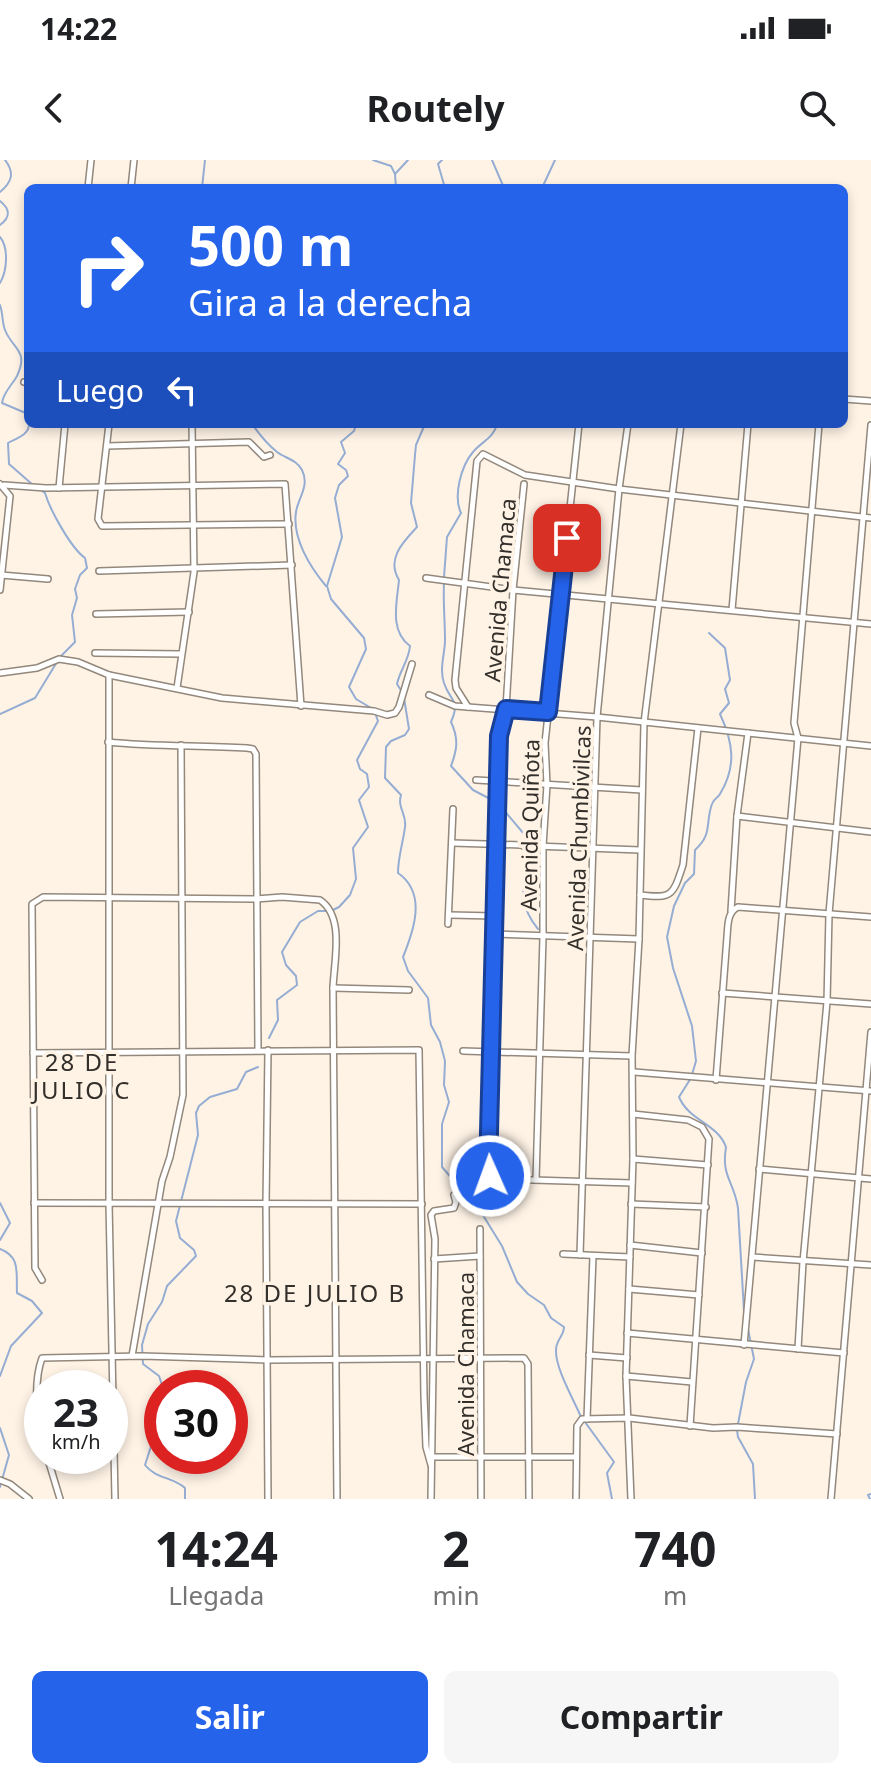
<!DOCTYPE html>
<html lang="es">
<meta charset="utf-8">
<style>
body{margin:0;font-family:"Noto Sans",sans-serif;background:#f6f6f6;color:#202124;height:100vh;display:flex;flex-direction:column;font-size:30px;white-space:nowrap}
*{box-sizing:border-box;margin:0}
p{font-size:26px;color:#757577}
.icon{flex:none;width:44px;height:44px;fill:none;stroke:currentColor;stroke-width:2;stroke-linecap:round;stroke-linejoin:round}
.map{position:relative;height:1339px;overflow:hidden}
.panel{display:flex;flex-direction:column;background:#fff;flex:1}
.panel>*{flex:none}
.guide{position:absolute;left:24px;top:24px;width:824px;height:244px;border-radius:12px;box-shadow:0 4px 12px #0003;background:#2563eb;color:#fff;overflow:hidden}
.speed{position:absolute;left:24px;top:1210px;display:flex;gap:16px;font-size:40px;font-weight:700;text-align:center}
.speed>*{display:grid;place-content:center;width:104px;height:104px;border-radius:50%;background:#fff;box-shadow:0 4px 12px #0003;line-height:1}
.speed small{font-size:20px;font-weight:400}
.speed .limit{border:12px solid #d22;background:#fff;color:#111}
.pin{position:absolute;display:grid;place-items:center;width:68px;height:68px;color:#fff;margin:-34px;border-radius:16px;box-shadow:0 4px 12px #0006}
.me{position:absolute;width:88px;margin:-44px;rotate:358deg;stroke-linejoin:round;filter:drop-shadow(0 0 6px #0008)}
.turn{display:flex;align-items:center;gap:28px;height:168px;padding:0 32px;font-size:36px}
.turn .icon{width:104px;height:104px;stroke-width:2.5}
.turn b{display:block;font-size:56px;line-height:68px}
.then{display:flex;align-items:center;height:76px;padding:0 32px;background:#0003;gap:16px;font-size:30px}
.eta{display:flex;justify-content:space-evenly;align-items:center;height:136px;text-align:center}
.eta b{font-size:48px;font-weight:700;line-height:56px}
.cta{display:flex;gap:16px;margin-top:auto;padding:16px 32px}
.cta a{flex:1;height:92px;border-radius:12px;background:#2563eb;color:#fff;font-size:32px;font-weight:700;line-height:92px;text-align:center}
.cta a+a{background:#f6f6f6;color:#202124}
.status{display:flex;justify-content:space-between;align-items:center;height:56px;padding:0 40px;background:#fff;direction:ltr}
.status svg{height:22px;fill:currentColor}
header{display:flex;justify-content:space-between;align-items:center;height:104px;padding:0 32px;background:#fff;font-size:36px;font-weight:700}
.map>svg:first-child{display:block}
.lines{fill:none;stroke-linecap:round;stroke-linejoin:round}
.stream{stroke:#95add3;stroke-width:2}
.street-casing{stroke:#92887c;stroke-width:8}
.street{stroke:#fff;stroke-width:5}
.route-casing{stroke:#184099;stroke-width:20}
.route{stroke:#2563eb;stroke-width:14}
.labels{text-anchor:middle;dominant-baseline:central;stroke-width:7;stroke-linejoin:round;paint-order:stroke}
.street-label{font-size:22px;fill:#332f2a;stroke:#fff3e6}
.neighbourhood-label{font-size:24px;letter-spacing:2px;fill:#332f2a;stroke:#fff3e6}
</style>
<div class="status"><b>14:22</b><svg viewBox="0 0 49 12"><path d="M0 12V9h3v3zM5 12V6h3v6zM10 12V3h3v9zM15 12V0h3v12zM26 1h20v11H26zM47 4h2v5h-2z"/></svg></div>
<header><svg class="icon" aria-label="back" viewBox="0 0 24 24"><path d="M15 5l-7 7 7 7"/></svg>Routely<svg class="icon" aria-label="search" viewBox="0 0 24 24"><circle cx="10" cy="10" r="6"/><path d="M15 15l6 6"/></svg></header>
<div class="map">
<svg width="871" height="1339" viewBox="0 0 871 1339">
<rect width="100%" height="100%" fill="#fff3e6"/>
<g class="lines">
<g class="stream">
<path d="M373 0 391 6 395 14 396 28"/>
<path d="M442 0 438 4 445 28"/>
<path d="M492 0 504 28"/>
<path d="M395 14 408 0"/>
<path d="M202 28 205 0"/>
<path d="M542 28 555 0"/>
<path d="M0 32C12 22 15 13 5 0"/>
<path d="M0 41C10 49 11 57 0 65"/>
<path d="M0 77C9 88 7 111 0 123"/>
<path d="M0 145C3 153 2 163 5 170 13 190 29 190 17 216 12 225 3 233 2 243L28 254"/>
<path d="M29 264C29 275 17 278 8 283L9 304 33 325"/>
<path d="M252 264C259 274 267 284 277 292 285 298 297 300 302 310 310 326 298 338 296 352 292 378 310 407 326 426"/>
<path d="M356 264 354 271 341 282 345 293 338 304 346 310 348 316 339 325 335 338 342 377 327 426 331 439 364 478 366 489 349 527 356 539 371 548"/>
<path d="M42 331 45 333C50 350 71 388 85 398L87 408 80 415 75 429 77 438 72 455 75 482 60 497"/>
<path d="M444 417 447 377 461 353C453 336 461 306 473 292 481 282 494 278 497 264"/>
<path d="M444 423C443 442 445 461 445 480 445 494 439 508 444 523 450 542 461 539 451 562 459 579 457 590 451 606L473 630 498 643 529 680C530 717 511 736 538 769"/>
<path d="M709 473 725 488 730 520 725 529 729 543 720 554C733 582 737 606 720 634 717 639 714 638 712 644 705 663 713 674 695 690L694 714 685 723 674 746 667 777 673 808 692 866 696 901 691 918 679 937C689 961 717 963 726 987 721 1017 734 1021 738 1048L744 1151"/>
<path d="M402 532 397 524C400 510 409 500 410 486 389 471 397 442 399 420 386 399 403 382 417 367L411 343 415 295 416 285 425 264"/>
<path d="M404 538 409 569 405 575 391 581 386 587 385 618 401 635C397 648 407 654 405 667 403 683 398 697 398 713 427 733 414 770 403 797L408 811 428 838 431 865 440 882 445 901 444 925 449 942 442 964V1007L481 1052 502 1086 517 1122 528 1134 544 1145 551 1158 564 1167C564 1176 556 1180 556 1190 555 1208 574 1240 581 1257"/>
<path d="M0 554 35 538 57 502"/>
<path d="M269 878 278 860 277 840 297 825 296 816 286 805 282 792 300 762 318 751H331L339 747 350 735 356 719 353 688 368 667 359 640 369 627 367 614 360 609 357 600 378 561 375 553"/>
<path d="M0 1043 10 1063 0 1080"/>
<path d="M0 1089C21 1097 16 1113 17 1133L32 1141 42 1153 11 1186 0 1216"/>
<path d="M163 1228 159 1216 143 1204 142 1185 148 1164 162 1142 167 1126 196 1096 194 1090 180 1078 176 1061 198 975 196 953 199 946 210 937 237 929 246 912 258 907"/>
<path d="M162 1234 148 1261 153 1280 145 1305C156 1319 173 1317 185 1328V1339"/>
<path d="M585 1262 614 1302 607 1313 612 1339"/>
<path d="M738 1264 746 1222 754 1199 748 1169"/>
<path d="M0 1268 9 1295 0 1327"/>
<path d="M737 1270 738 1277 753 1304 755 1339"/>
<path d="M870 1339 868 1335 871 1334"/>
</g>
<g class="street-casing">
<g id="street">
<path d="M88 28 91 0"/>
<path d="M131 28 134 0"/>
<path d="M24 222 28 223"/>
<path d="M844 239 871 241"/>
<path d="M109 264 98 359 102 366 289 364"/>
<path d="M107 286 249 282 264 297 270 295"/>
<path d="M0 324 10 336 0 430"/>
<path d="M524 324 513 430 506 549 499 576 488 1012 490 1016 501 1019 632 1023"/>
<path d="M4 325 46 328 285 324 301 546"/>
<path d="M59 328 65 264"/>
<path d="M99 411 292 405"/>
<path d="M1 415 48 419"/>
<path d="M426 418 513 430 871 464"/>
<path d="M732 450 748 264"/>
<path d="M96 454 189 452"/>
<path d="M95 493 181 494"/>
<path d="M0 513 37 508 59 499 78 502 109 515 222 538 374 551 387 555 395 553 399 547 412 504"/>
<path d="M109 515V1043L115 1339"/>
<path d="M177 528 194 412 192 264"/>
<path d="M429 535 455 546 597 557 871 586"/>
<path d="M468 547 456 528 455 520 477 301 483 294 525 315 619 329 871 358"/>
<path d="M108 582C155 587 201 585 247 588L253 589 256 594 258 890"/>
<path d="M476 620 642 630"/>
<path d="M737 656 871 672"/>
<path d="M452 683 521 685 529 689 535 686 640 690"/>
<path d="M640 735C673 739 673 735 683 705L698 568"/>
<path d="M731 751 737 656 748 573"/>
<path d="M450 755 494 756"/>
<path d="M448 764 453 649"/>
<path d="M494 774 639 779"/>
<path d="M333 828 409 830"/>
<path d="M722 833 871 844"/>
<path d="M463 891 632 896"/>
<path d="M33 893 419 890 424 1236 426 1287 431 1305"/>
<path d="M634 912 871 931"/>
<path d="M716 920 727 777C728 766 727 752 738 747L871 757"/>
<path d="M633 954 688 960 702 967 709 979 690 1266"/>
<path d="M633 999 708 1005"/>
<path d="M759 1009 871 1019"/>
<path d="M536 1020 543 777V686L547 625 545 583 579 264"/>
<path d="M34 1043 422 1044"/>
<path d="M631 1044 706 1047"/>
<path d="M480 1069 481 1339"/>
<path d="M630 1085 702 1093"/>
<path d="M563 1094 630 1097"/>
<path d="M580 1095 597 557 619 329 628 264"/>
<path d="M752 1097 871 1105"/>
<path d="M434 1099 480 1096"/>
<path d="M42 1120 35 1108 32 744 43 737 256 739 282 737 320 740C345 757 334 801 333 828L337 1339"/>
<path d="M629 1129 699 1135"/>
<path d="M627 1173 844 1193"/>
<path d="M744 1185 798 578 794 563 819 264"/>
<path d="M798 1189 803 1102 827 842 829 754 871 265"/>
<path d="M589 1195 627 1198"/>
<path d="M132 1196 162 1021 170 997 183 935 181 585"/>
<path d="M626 1216 692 1222"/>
<path d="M587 1259 593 1096"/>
<path d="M42 1280C37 1254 33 1223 42 1198L142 1196 268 1200 524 1198 528 1204 529 1339"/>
<path d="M47 1296 60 1339"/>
<path d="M431 1297H576"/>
<path d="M0 1320 10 1324 29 1339"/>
<path d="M268 1339 266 1044 268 890"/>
<path d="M431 1339 435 1079 431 1055 434 1051 454 1048 456 1042 454 1035"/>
<path d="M576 1339 577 1266 582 1259 629 1258 713 1268 737 1267 837 1274"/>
<path d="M631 1339 626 1216 633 999 632 896 639 779 644 563 681 264"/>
<path d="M831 1339 871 872"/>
</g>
</g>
<use href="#street" class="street"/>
</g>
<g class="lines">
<g class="route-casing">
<path id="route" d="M490 1016 488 1012 499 576 506 549 548 552 567 378"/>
</g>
<use href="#route" class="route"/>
</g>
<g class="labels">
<g class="street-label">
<text transform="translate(499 430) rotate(-85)">Avenida Chamaca</text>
<text transform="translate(529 665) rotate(-89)">Avenida Quiñota</text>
<text transform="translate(578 678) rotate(-88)">Avenida Chumbivilcas</text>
<text transform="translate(465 1204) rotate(-90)">Avenida Chamaca</text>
</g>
<g class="neighbourhood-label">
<text x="82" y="901">28 DE<tspan x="82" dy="28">JULIO C</tspan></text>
<text x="315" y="1132">28 DE JULIO B</text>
</g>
</g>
</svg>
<div class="speed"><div>23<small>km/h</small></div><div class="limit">30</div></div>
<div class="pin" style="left:567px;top:378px;background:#d93025"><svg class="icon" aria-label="arrive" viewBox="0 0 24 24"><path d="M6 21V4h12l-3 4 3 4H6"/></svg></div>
<svg class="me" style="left:490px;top:1016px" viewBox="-20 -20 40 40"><circle r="17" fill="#2563eb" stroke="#fff" stroke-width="3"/><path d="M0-11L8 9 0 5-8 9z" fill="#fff"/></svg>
<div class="guide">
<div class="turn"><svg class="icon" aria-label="right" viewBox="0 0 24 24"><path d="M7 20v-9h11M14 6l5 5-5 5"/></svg><div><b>500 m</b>Gira a la derecha</div></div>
<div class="then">Luego<svg class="icon" aria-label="left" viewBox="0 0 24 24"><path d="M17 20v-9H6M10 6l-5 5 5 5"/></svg></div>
</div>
</div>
<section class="panel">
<div class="eta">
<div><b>14:24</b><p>Llegada</p></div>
<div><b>2</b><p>min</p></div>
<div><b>740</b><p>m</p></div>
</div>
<div class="cta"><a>Salir</a><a>Compartir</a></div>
</section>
